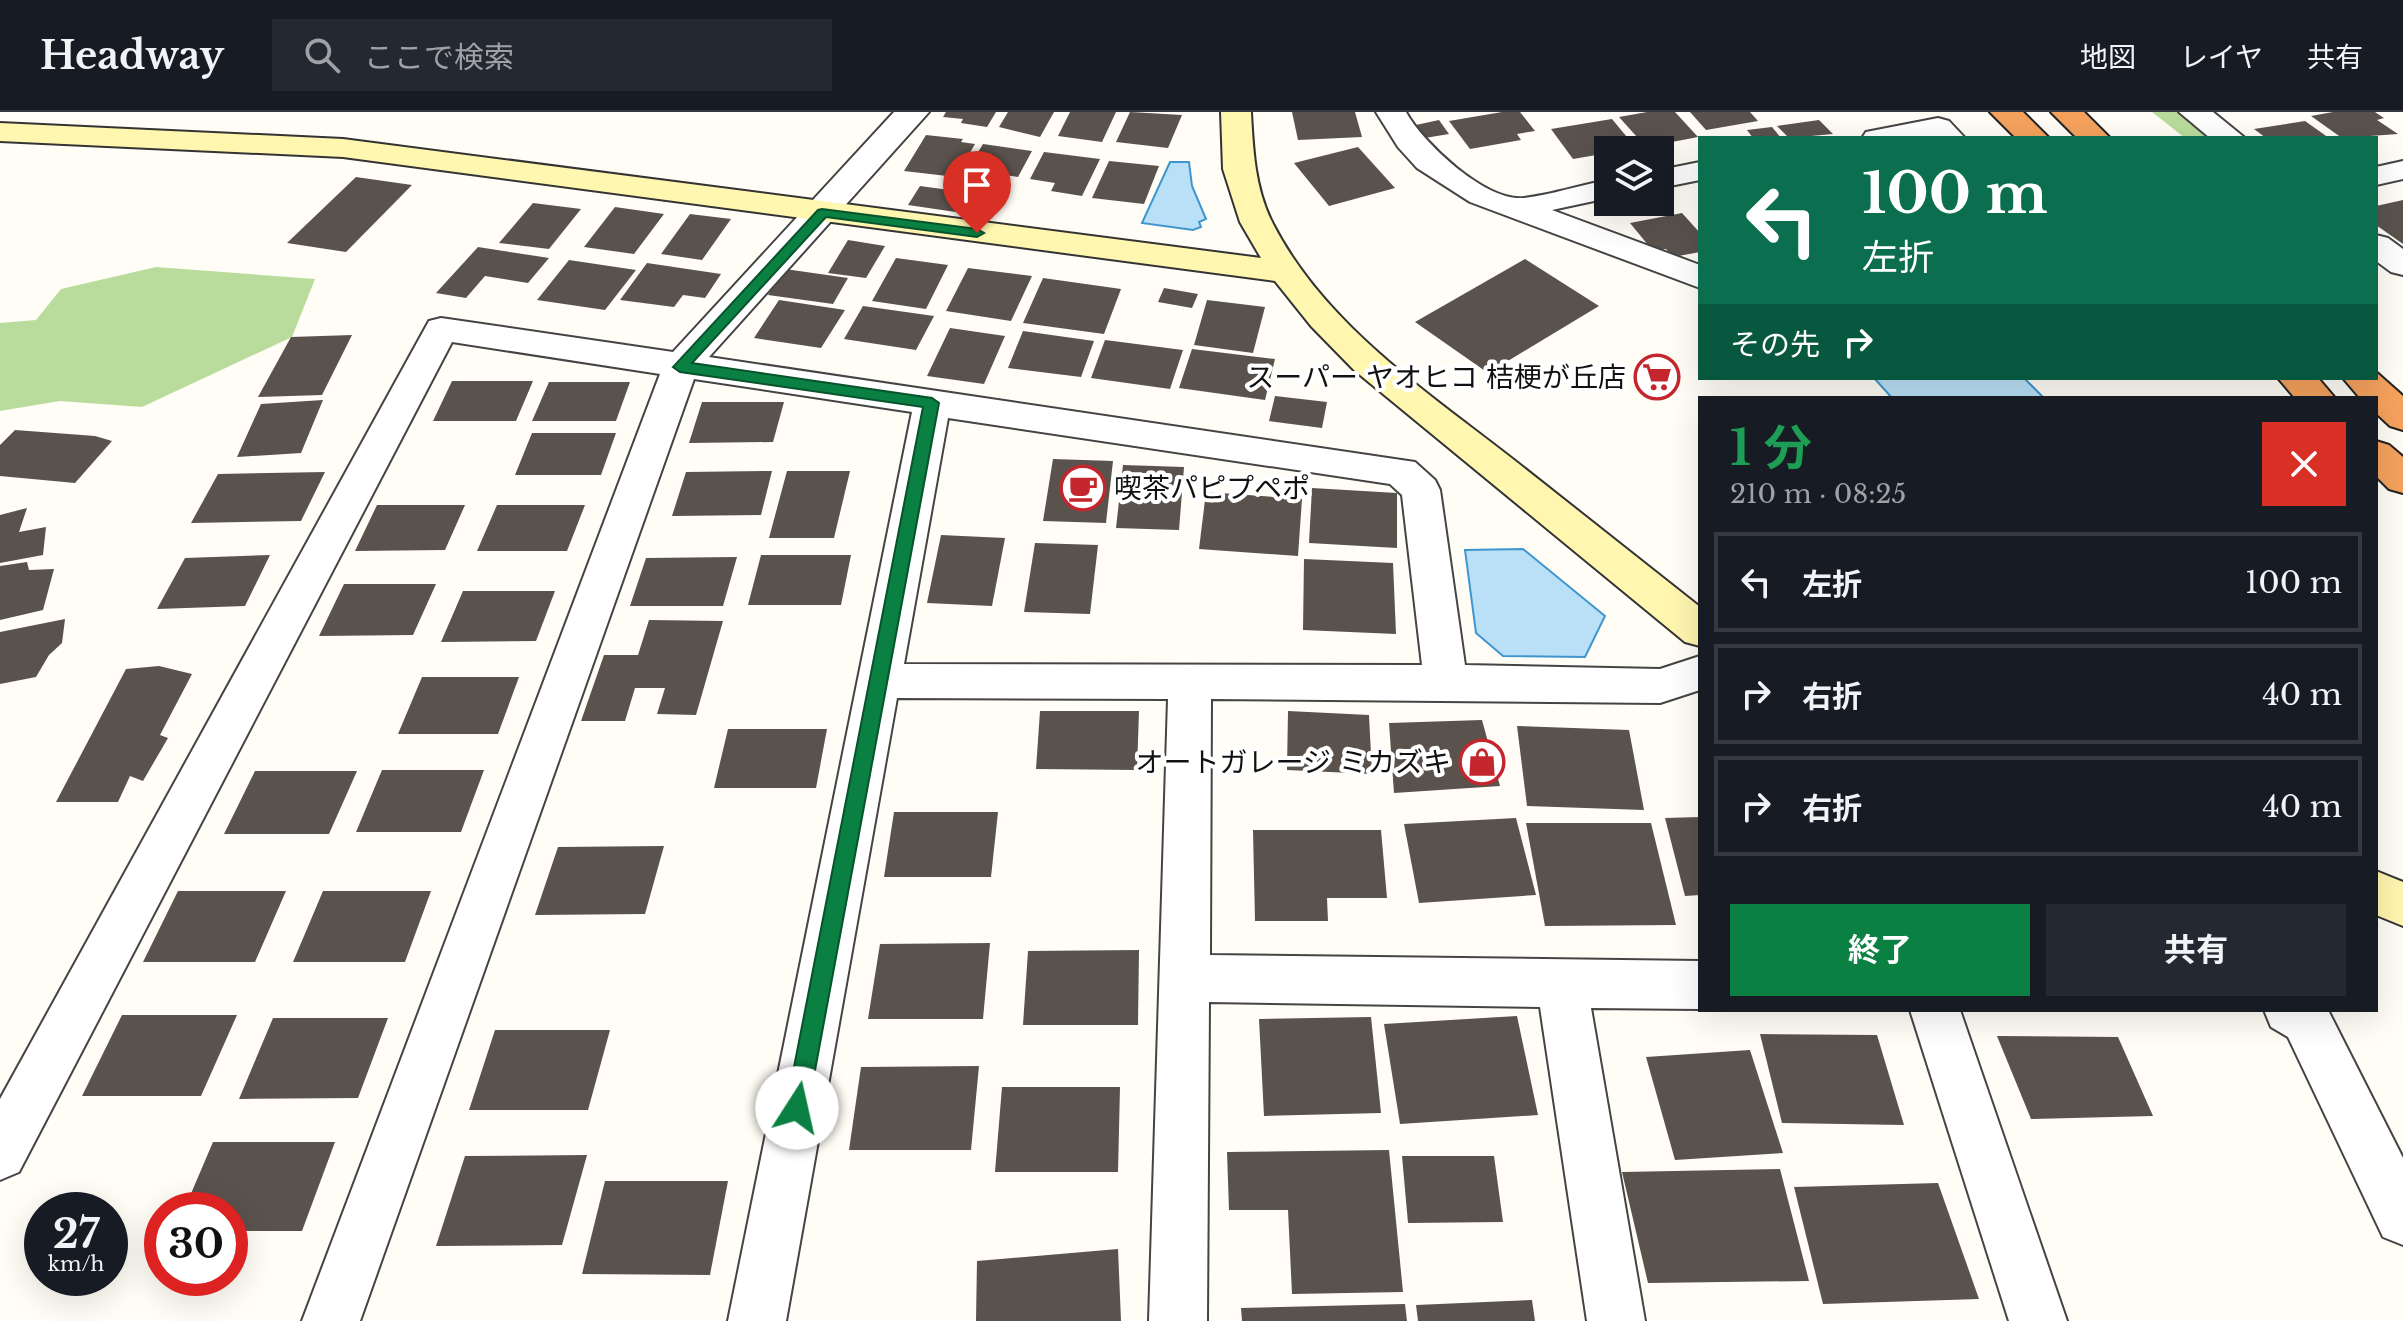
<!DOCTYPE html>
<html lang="ja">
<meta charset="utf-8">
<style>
body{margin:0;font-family:"Libre Baskerville","Noto Sans JP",serif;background:#242831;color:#f1f3f6;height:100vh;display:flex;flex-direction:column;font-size:30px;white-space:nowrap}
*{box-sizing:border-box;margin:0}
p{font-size:26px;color:#9ea1a6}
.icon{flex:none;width:44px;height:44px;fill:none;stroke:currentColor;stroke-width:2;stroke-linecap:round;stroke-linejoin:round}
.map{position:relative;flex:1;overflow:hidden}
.details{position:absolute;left:1698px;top:284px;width:680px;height:616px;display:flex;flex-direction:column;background:#171b24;border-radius:0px;box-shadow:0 8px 32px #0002}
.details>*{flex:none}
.guide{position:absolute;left:1698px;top:24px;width:680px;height:244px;border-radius:0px;box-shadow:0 8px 32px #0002;background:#0b6e4f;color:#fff;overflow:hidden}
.fabs{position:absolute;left:1594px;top:24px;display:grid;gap:16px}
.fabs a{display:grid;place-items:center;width:80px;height:80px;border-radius:0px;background:#171b24;box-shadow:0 8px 32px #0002;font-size:40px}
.speed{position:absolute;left:24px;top:1080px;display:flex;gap:16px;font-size:40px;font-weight:700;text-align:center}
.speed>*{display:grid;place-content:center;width:104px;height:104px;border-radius:50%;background:#171b24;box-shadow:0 8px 32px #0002;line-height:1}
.speed small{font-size:20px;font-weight:400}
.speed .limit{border:12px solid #d22;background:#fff;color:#111}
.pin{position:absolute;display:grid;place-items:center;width:68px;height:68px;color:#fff;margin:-82px -34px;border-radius:50% 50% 50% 0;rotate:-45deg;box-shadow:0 0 8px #0007}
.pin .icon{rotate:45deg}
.me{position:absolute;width:88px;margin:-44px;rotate:10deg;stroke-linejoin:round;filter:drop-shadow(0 0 6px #0008)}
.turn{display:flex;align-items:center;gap:28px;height:168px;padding:0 32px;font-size:36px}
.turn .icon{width:104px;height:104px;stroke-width:2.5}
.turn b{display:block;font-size:56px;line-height:68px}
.then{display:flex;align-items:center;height:76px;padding:0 32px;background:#0003;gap:16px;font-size:30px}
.round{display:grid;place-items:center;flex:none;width:84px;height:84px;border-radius:0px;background:#242831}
.headline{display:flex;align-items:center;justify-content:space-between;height:136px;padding:0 32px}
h1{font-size:48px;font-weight:700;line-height:60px;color:#1e9e55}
.primary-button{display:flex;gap:16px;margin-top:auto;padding:16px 32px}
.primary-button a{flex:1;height:92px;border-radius:0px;background:#0b8043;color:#fff;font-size:32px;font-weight:700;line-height:92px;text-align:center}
.primary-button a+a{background:#242831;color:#f1f3f6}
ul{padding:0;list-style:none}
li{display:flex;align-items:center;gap:24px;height:100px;margin:0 16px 12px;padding:0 16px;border:4px solid #363941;border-radius:0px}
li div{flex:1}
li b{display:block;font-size:30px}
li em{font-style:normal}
header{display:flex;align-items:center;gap:48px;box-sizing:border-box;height:112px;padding:0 40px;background:#171b24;border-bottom:2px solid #363941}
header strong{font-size:38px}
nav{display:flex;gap:44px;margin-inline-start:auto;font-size:28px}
.search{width:560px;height:72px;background:#242831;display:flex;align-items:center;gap:20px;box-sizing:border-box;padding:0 28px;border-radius:0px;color:#9ea1a6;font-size:30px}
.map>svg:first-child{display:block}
.forest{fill:#b9dc9c}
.water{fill:#b9e0f7;stroke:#3f96cf;stroke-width:2}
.building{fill:#5a524d}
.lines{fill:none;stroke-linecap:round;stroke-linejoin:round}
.street-casing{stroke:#444;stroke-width:4}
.secondary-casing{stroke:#333;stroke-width:4}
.highway-casing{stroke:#222;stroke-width:4}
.street{fill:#fff;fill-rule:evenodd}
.secondary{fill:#fff6b0;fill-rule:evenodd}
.highway{fill:#f5a25d;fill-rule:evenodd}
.route{fill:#0b8043;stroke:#07532c;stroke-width:2}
.labels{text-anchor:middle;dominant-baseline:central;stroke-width:8;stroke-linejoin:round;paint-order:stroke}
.poi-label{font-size:28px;fill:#111;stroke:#fff;text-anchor:end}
</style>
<header>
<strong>Headway</strong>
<div class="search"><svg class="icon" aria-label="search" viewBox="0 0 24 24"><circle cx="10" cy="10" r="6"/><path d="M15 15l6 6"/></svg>ここで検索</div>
<nav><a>地図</a><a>レイヤ</a><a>共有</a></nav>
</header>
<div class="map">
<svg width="2403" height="1209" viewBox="0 0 2403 1209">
<rect width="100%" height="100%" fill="#fffdf5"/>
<g class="forest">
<path d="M2152 0H2178L2213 26H2185Z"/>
<path d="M156 155 315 167 292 225 142 295 60 289 0 299V211L36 208 61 177Z"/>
</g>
<g class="water">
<path d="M1170 50H1189L1192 74 1206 107 1199 110 1201 115 1193 118 1142 111Z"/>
<path d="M1874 266H2024L2044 286H1892Z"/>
<path d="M1523 437 1605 504 1585 545 1503 544 1476 521 1465 438Z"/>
</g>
<g class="building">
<path d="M946 0H996L987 15 961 11 963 7 943 5Z"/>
<path d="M1008 0H1054L1040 25 999 15Z"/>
<path d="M1070 0H1116L1102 30 1058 24Z"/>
<path d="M1130 0 1182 3 1168 36 1116 30Z"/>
<path d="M1292 0H1355L1362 25 1298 28Z"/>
<path d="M1502 0H1520L1535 19 1517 22 1521 28 1470 37 1449 9Z"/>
<path d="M1647 0H1675L1698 25 1646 35 1619 5Z"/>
<path d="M1690 0H1750L1758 9 1706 18Z"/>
<path d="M2333 0H2375L2384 6 2377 8 2398 22 2342 26 2311 4Z"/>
<path d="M1612 7 1636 36 1608 38V41L1573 47 1551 17Z"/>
<path d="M1439 8 1449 22 1425 26 1416 13Z"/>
<path d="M1819 8 1833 22 1789 26 1777 14Z"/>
<path d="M2305 9 2329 26H2266L2254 17Z"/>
<path d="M1772 15 1781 26H1753L1747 18Z"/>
<path d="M926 23 963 27 961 30 975 32 956 65 904 59Z"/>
<path d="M983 32 1032 39 1018 65 999 62 996 66 965 62Z"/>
<path d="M1358 35 1395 76 1329 94 1294 51Z"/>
<path d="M1044 40 1100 47 1082 84 1051 79 1055 71 1030 67Z"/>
<path d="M1109 49 1159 54 1144 92 1092 86Z"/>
<path d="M356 65 412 73 346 140 287 131Z"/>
<path d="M920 74 986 83 976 103 908 93Z"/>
<path d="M2403 88V132L2376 113V94Z"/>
<path d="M533 91 581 97 549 137 499 131Z"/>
<path d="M615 95 664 102 634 142 584 135Z"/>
<path d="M1682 101 1700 121V140L1673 145 1666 137 1653 139 1630 111Z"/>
<path d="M690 102 731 107 702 148 661 142Z"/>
<path d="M848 128 885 134 866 166 828 161Z"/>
<path d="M478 135 549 146 528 171 485 164 466 186 436 181Z"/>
<path d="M896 146 948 153 926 197 872 189Z"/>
<path d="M1525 147 1599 194 1488 261 1415 210Z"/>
<path d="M569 148 636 158 605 198 537 188Z"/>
<path d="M647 151 721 162 705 186 683 183 674 195 620 188Z"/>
<path d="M968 156 1032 164 1011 209 946 199Z"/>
<path d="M785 157 848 166 833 192 768 183Z"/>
<path d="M1043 166 1121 177 1104 222 1023 211Z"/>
<path d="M1164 176 1198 182 1192 196 1158 190Z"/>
<path d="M779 188 845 198 821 236 754 226Z"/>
<path d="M1207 188 1265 195 1253 241 1194 233Z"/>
<path d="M863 194 934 204 916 238 844 227Z"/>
<path d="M950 216 1005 224 984 272 927 264Z"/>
<path d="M1023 219 1094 229 1081 265 1008 256Z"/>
<path d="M352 223 322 283 258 285 291 225Z"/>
<path d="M1105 228 1183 238 1170 277 1091 266Z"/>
<path d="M1192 237 1275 247 1265 288 1179 276Z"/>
<path d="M452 269H533L516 309H433Z"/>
<path d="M549 270H630L616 309H532Z"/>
<path d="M1275 284 1327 290 1322 316 1269 309Z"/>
<path d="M323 288 301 341 237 345 261 292Z"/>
<path d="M702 290H784L773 330 689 331Z"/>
<path d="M15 318 95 324 112 329 75 371 0 364V333Z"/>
<path d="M532 321H616L601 363H515Z"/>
<path d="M1053 347 1113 349 1106 411 1043 409Z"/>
<path d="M1123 353 1184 355 1179 418 1116 416Z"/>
<path d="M772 359 761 403 672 404 686 360Z"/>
<path d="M787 359H850L834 426H769Z"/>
<path d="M325 360 301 409 191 411 218 362Z"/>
<path d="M1312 376 1397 381V436L1309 431Z"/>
<path d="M1206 380 1302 387 1298 444 1199 437Z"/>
<path d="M377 393H465L445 438 355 439Z"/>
<path d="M497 393H585L567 439H477Z"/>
<path d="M27 396 19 420 46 415 43 443 0 451V403Z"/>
<path d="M941 423 1005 426 992 494 927 491Z"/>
<path d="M1035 431 1098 433 1090 502 1024 500Z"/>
<path d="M270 443 245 494 157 497 185 446Z"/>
<path d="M761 443H851L841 493H748Z"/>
<path d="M737 445 723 494H630L646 446Z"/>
<path d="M1304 447 1393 451 1396 522 1303 518Z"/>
<path d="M27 450 29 458 54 457 43 498 0 508V454Z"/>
<path d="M344 472H436L413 523 319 524Z"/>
<path d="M463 479H555L536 529 441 530Z"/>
<path d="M65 507 62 531 49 543 36 565 0 572V520Z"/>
<path d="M649 508 723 509 696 603 657 602 665 576H635L625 609H581L604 543H638Z"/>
<path d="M159 554 192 562 160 623 168 626 143 669 130 664 118 690H56L126 557Z"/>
<path d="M422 565H519L498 622H398Z"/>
<path d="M1040 599H1139L1137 658 1036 657Z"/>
<path d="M1288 599 1369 603 1372 662 1287 658Z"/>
<path d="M1482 608 1500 674 1394 681 1389 611Z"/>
<path d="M1517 614 1629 618 1644 698 1527 694Z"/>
<path d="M728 617H827L816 676H714Z"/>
<path d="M382 658H484L461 720H356Z"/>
<path d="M255 659H357L329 722H224Z"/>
<path d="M894 700H998L991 765H884Z"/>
<path d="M1700 705V783L1685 784 1665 706Z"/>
<path d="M1516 706 1536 783 1419 791 1404 712Z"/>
<path d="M1526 711H1651L1676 813 1545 814Z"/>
<path d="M1253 718H1381L1387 786H1327L1328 809H1255Z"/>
<path d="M664 734 645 802 535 803 558 735Z"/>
<path d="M178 779H286L255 850H143Z"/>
<path d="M323 779H431L405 850H293Z"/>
<path d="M990 831 983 907H868L880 832Z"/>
<path d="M1139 838 1138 913H1023L1028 839Z"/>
<path d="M122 903H237L201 984H82Z"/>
<path d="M1517 904 1538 1003 1400 1012 1384 912Z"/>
<path d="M1371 905 1381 1001 1264 1004 1259 907Z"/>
<path d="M273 906H388L358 986 239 987Z"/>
<path d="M495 918H610L588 998H469Z"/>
<path d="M1760 922 1877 923 1904 1013 1782 1011Z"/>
<path d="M1997 924 2118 925 2153 1004 2031 1007Z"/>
<path d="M1750 938 1783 1041 1675 1048 1646 945Z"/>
<path d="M979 954 971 1038H849L861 955Z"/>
<path d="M1002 975H1120L1118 1060H995Z"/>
<path d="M213 1030H335L302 1119H230V1098H184Z"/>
<path d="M1389 1038 1403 1180 1292 1182 1288 1098H1229L1227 1040Z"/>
<path d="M587 1043 562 1133 436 1134 465 1044Z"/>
<path d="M1402 1044H1494L1503 1110 1408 1111Z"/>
<path d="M1780 1057 1809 1169 1648 1171 1622 1060Z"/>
<path d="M605 1069H728L710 1163 582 1162Z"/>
<path d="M1938 1071 1979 1187 1823 1192 1794 1075Z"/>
<path d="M1118 1137 1121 1209H976L977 1149Z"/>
<path d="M1532 1188 1535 1209H1418L1416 1193Z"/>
<path d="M1405 1192 1407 1209H1242L1241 1196Z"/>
</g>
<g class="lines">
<g class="street-casing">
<g id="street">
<path d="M894 0H929L709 245 1415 350 1435 368 1440 378 1465 553 1660 557 1700 544V578L1660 591 1211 587 1210 843 1700 849V897L1591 896 1645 1209H1587L1540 895 1209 890 1207 1209H1149L1168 587 897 586 786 1209H728L912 300 694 267 360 1209H302L660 262 452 230 19 1060 0 1068V987L429 209 441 206 673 240ZM948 306 1390 372 1402 383 1422 553 904 552Z"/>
<path d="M1376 0H1406C1423 31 1485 89 1523 86 1551 83 1580 73 1608 68V86L1552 98 1700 153V176L1470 90 1417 56 1398 35Z"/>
<path d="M2179 0H2213L2245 26H2210Z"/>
<path d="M1938 6 1949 9 1965 26H1862L1866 20Z"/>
<path d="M2403 49V67L2376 73V55Z"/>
<path d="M1700 50V68L1660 76V58Z"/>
<path d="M2376 123 2388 126 2403 137V163L2391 160 2376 149Z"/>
<path d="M1910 898H1960L2067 1209H2009Z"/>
<path d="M2264 898H2328L2403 1046V1133L2383 1125 2288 925 2271 915Z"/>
</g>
</g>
<g class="secondary-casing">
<g id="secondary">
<path d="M1221 0H1251C1253 39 1255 77 1273 112 1325 213 1427 280 1514 348 1576 397 1638 446 1700 495V534L1685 530 1354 258 1311 214 1275 169 343 45 0 29V11L343 27 1261 146 1240 110 1223 57Z"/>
<path d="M2376 759 2403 770V814L2376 803Z"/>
</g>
</g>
<g class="highway-casing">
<g id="highway">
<path d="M1990 0H2023L2049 26H2016Z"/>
<path d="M2051 0H2084L2110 26H2077Z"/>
<path d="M2376 260 2403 284V318L2390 314 2376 301V286H2360L2343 266H2376Z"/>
<path d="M2278 266H2318L2335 286H2295Z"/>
<path d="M2376 329 2389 333 2403 345V381L2389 377 2376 364Z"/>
</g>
</g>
<use href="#street" class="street"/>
<use href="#secondary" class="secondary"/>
<use href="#highway" class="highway"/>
</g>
<path class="route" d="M822 97 977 117 984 121 977 125 826 105 692 251 932 286 939 291 808 996 805 1004 797 1007 789 1004 786 996 923 295 680 260 673 255 818 98Z"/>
<defs>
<g id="supermarket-ring" transform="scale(2.3)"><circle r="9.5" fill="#fff" stroke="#c4262e" stroke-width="1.5"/><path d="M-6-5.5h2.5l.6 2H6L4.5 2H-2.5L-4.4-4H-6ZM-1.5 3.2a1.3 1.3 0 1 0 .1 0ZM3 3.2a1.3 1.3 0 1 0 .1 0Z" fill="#c4262e"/></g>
<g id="cafe-ring" transform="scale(2.3)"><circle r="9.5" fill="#fff" stroke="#c4262e" stroke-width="1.5"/><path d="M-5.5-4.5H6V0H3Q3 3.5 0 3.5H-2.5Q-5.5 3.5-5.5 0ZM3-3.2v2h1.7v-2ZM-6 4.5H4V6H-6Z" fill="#c4262e"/></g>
<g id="shop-ring" transform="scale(2.3)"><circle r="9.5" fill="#fff" stroke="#c4262e" stroke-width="1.5"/><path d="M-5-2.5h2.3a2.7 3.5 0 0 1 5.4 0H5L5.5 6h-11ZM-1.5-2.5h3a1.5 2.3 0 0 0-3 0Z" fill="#c4262e"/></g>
</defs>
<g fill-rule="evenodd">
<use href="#supermarket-ring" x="1657" y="265"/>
<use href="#cafe-ring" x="1083" y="376"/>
<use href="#shop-ring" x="1482" y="650"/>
</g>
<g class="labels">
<g class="poi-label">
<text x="1626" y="265">スーパー ヤオヒコ 桔梗が丘店</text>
<text x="1114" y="376" text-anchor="start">喫茶パピプペポ</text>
<text x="1451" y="650">オートガレージ ミカズキ</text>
</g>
</g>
</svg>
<div class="fabs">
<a><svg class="icon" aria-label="layers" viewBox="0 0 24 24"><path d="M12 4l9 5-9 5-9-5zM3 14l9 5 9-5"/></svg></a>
</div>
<div class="speed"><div>27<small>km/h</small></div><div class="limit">30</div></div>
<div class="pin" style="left:977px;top:121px;background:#d93025"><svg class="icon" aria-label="arrive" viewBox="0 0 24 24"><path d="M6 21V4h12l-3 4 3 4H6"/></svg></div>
<svg class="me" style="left:797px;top:996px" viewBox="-20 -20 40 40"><circle r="19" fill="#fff"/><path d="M0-13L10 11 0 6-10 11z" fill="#0b8043"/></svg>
<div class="guide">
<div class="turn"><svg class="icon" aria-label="left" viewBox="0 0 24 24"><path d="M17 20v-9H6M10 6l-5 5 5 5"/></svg><div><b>100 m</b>左折</div></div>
<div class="then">その先<svg class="icon" aria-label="right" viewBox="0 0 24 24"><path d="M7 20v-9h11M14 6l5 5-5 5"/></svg></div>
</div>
<section class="details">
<div class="headline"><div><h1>1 分</h1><p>210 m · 08:25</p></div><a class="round" style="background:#d93025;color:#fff"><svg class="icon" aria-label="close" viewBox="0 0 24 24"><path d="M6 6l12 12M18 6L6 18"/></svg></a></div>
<ul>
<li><svg class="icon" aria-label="left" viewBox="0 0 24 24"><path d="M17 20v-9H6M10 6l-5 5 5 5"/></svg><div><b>左折</b></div><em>100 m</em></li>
<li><svg class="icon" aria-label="right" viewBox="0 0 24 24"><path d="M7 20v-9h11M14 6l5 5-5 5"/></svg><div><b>右折</b></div><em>40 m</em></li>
<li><svg class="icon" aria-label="right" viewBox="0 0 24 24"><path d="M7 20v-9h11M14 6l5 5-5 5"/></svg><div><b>右折</b></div><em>40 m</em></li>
</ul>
<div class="primary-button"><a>終了</a><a>共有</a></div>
</section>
</div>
